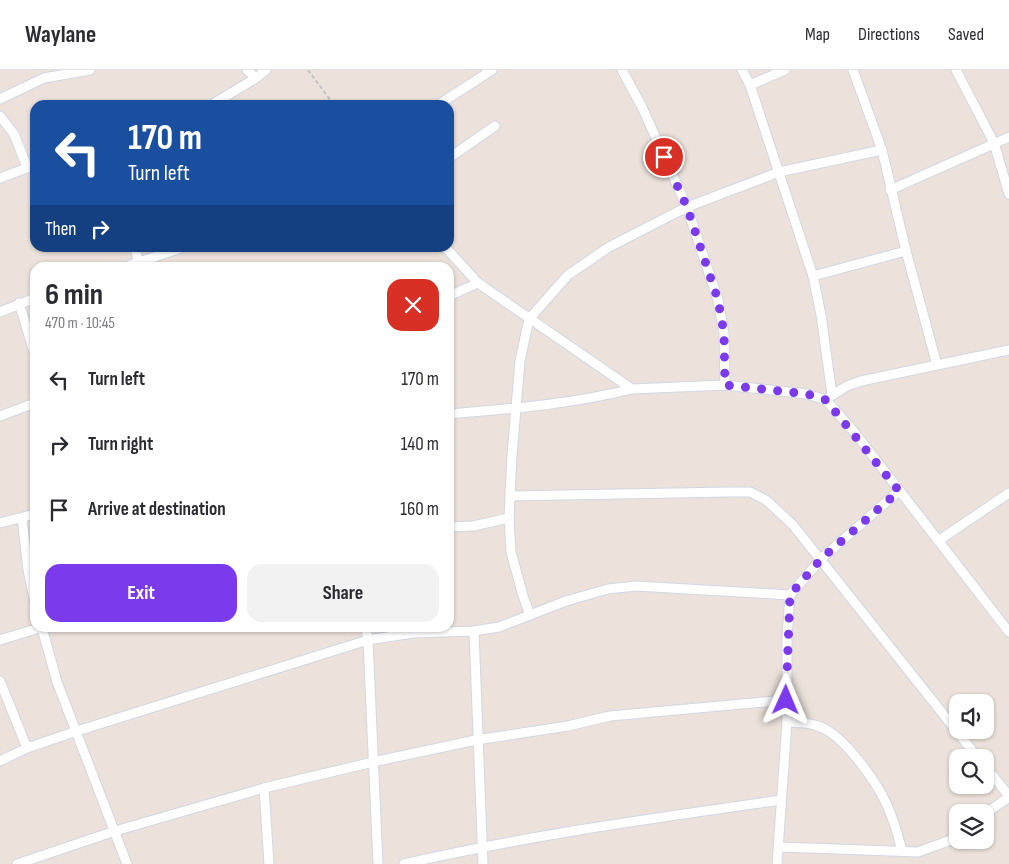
<!DOCTYPE html>
<meta charset="utf-8">
<style>
body{margin:0;font-family:"Sofia Sans Condensed",sans-serif;background:#f2f2f3;color:#2b2b33;height:100vh;display:flex;flex-direction:column;font-size:19px;white-space:nowrap}
*{box-sizing:border-box;margin:0}
p{font-size:16px;color:#7c7c81}
.icon{flex:none;width:28px;height:28px;fill:none;stroke:currentColor;stroke-width:2;stroke-linecap:round;stroke-linejoin:round}
.map{position:relative;flex:1;overflow:hidden}
.side{position:absolute;left:30px;top:192px;width:424px;height:370px;display:flex;flex-direction:column;background:#fff;border-radius:15px;box-shadow:0 1px 4px #0004}
.side>*{flex:none}
.guide{position:absolute;left:30px;top:30px;width:424px;height:152px;border-radius:15px;box-shadow:0 1px 4px #0004;background:#1a4fa0;color:#fff;overflow:hidden}
.buttons{position:absolute;left:949px;top:624px;display:grid;gap:10px}
.buttons a{display:grid;place-items:center;width:45px;height:45px;border-radius:10px;background:#fff;box-shadow:0 1px 4px #0004;font-size:25px}
.pin{position:absolute;display:grid;place-items:center;width:42px;height:42px;color:#fff;margin:-21px;border:2px solid #fff;border-radius:50%;box-shadow:0 1px 5px #0007}
.me{position:absolute;width:55px;margin:-28px;rotate:1deg;stroke-linejoin:round;filter:drop-shadow(0 0 4px #0008)}
.turn{display:flex;align-items:center;gap:18px;height:105px;padding:0 15px;font-size:22px}
.turn .icon{width:65px;height:65px;stroke-width:2.5}
.turn b{display:block;font-size:35px;line-height:42px}
.then{display:flex;align-items:center;height:48px;padding:0 15px;background:#0003;gap:10px;font-size:19px}
.round{display:grid;place-items:center;flex:none;width:52px;height:52px;border-radius:15px;background:#f2f2f3}
.headline{display:flex;align-items:center;justify-content:space-between;height:85px;padding:0 15px}
h1{font-size:30px;font-weight:700;line-height:38px}
.action{display:flex;gap:10px;margin-top:auto;padding:10px 15px}
.action a{flex:1;height:58px;border-radius:15px;background:#7c3aed;color:#fff;font-size:20px;font-weight:700;line-height:58px;text-align:center}
.action a+a{background:#f2f2f3;color:#2b2b33}
ul{padding:0;list-style:none}
li{display:flex;align-items:center;gap:15px;height:65px;padding:0 15px}
li div{flex:1}
li b{display:block;font-size:19px}
li em{font-style:normal}
header{display:flex;align-items:center;gap:30px;box-sizing:border-box;height:70px;padding:0 25px;background:#fff;border-bottom:1px solid #e1e1e2}
header strong{font-size:24px}
nav{display:flex;gap:28px;margin-inline-start:auto;font-size:18px}
.map>svg:first-child{display:block}
.lines{fill:none;stroke-linecap:round;stroke-linejoin:round}
.minor-casing{stroke:#d1d7e3;stroke-width:11}
.path{stroke:#c3c3c3;stroke-width:2;stroke-dasharray:4 2.5;stroke-linecap:butt}
.minor{stroke:#fff;stroke-width:9}
.route{stroke:#7c3aed;stroke-width:9;stroke-dasharray:0 16.2}
</style>
<header>
<strong>Waylane</strong>
<nav><a>Map</a><a>Directions</a><a>Saved</a></nav>
</header>
<div class="map">
<svg width="1009" height="794" viewBox="0 0 1009 794">
<rect width="100%" height="100%" fill="#ece2db"/>
<g class="lines">
<g class="minor-casing">
<g id="minor">
<path d="M247 0 256 8"/>
<path d="M622 0 642 37 687 137 718 230 724 263 725 315"/>
<path d="M742 0 750 15 813 206 821 245 832 325"/>
<path d="M853 0 882 80 906 181 937 295"/>
<path d="M956 0 994 73 1009 124"/>
<path d="M750 15 785 0"/>
<path d="M0 29 44 8 90 0"/>
<path d="M211 35 256 8 266 0"/>
<path d="M438 35 492 0"/>
<path d="M0 46 14 64 27 97"/>
<path d="M449 88 495 56"/>
<path d="M0 108 35 95"/>
<path d="M890 120 1009 67"/>
<path d="M135 178 140 198"/>
<path d="M446 178 478 213 632 319 725 315 807 324 826 330 855 363 1009 562"/>
<path d="M121 198 181 178"/>
<path d="M813 206 906 181"/>
<path d="M449 226 478 213"/>
<path d="M19 233 35 285"/>
<path d="M0 242 35 228"/>
<path d="M828 328 847 316 861 311 1009 280"/>
<path d="M449 344C510 339 572 334 632 319"/>
<path d="M0 346 35 333"/>
<path d="M510 426 729 422H750L766 430 793 455 978 688"/>
<path d="M22 448 28 500 35 533"/>
<path d="M0 453 35 444"/>
<path d="M449 457 473 456 509 448"/>
<path d="M938 471 1009 423"/>
<path d="M530 545 523 526 511 482 509 448 512 385 520 291 529 249 568 205 609 177 687 137 779 102 882 80"/>
<path d="M42 558 57 612 127 794"/>
<path d="M366 558 368 570 378 794"/>
<path d="M474 561 483 794"/>
<path d="M0 570 39 558"/>
<path d="M0 611 27 678"/>
<path d="M787 652C799 652 814 653 825 659 846 670 876 711 886 733 893 748 898 764 902 781"/>
<path d="M0 691 27 678 77 661 368 570 413 563 474 561 499 557 566 531 608 519 636 516 790 525"/>
<path d="M985 696 1009 726"/>
<path d="M264 718 269 794"/>
<path d="M985 744 1009 727"/>
<path d="M780 777 918 782 951 770 958 765"/>
<path d="M17 794 115 761 264 718 373 692 476 670 568 656 610 646 786 630"/>
<path d="M404 794C529 765 655 748 781 730"/>
<path d="M777 794 787 652V568L790 525 821 489 899 421"/>
</g>
</g>
<path class="path" d="M308 0 334 35"/>
<use href="#minor" class="minor"/>
</g>
<g class="lines">
<path class="route" d="M664 87 687 137 718 230 724 263 725 315 807 324 826 330 899 421 821 489 790 525 786 630"/>
</g>
</svg>
<div class="buttons">
<a><svg class="icon" aria-label="sound" viewBox="0 0 24 24"><path d="M4 9h4l5-4v14l-5-4H4zM17 9q2 3 0 6"/></svg></a>
<a><svg class="icon" aria-label="search" viewBox="0 0 24 24"><circle cx="10" cy="10" r="6"/><path d="M15 15l6 6"/></svg></a>
<a><svg class="icon" aria-label="layers" viewBox="0 0 24 24"><path d="M12 4l9 5-9 5-9-5zM3 14l9 5 9-5"/></svg></a>
</div>
<div class="pin" style="left:664px;top:87px;background:#d93025"><svg class="icon" aria-label="arrive" viewBox="0 0 24 24"><path d="M6 21V4h12l-3 4 3 4H6"/></svg></div>
<svg class="me" style="left:786px;top:630px" viewBox="-20 -20 40 40"><path d="M0-17L14 15 0 8-14 15z" fill="#7c3aed" stroke="#fff" stroke-width="4"/></svg>
<div class="guide">
<div class="turn"><svg class="icon" aria-label="left" viewBox="0 0 24 24"><path d="M17 20v-9H6M10 6l-5 5 5 5"/></svg><div><b>170 m</b>Turn left</div></div>
<div class="then">Then<svg class="icon" aria-label="right" viewBox="0 0 24 24"><path d="M7 20v-9h11M14 6l5 5-5 5"/></svg></div>
</div>
<section class="side">
<div class="headline"><div><h1>6 min</h1><p>470 m · 10:45</p></div><a class="round" style="background:#d93025;color:#fff"><svg class="icon" aria-label="close" viewBox="0 0 24 24"><path d="M6 6l12 12M18 6L6 18"/></svg></a></div>
<ul>
<li><svg class="icon" aria-label="left" viewBox="0 0 24 24"><path d="M17 20v-9H6M10 6l-5 5 5 5"/></svg><div><b>Turn left</b></div><em>170 m</em></li>
<li><svg class="icon" aria-label="right" viewBox="0 0 24 24"><path d="M7 20v-9h11M14 6l5 5-5 5"/></svg><div><b>Turn right</b></div><em>140 m</em></li>
<li><svg class="icon" aria-label="arrive" viewBox="0 0 24 24"><path d="M6 21V4h12l-3 4 3 4H6"/></svg><div><b>Arrive at destination</b></div><em>160 m</em></li>
</ul>
<div class="action"><a>Exit</a><a>Share</a></div>
</section>
</div>
